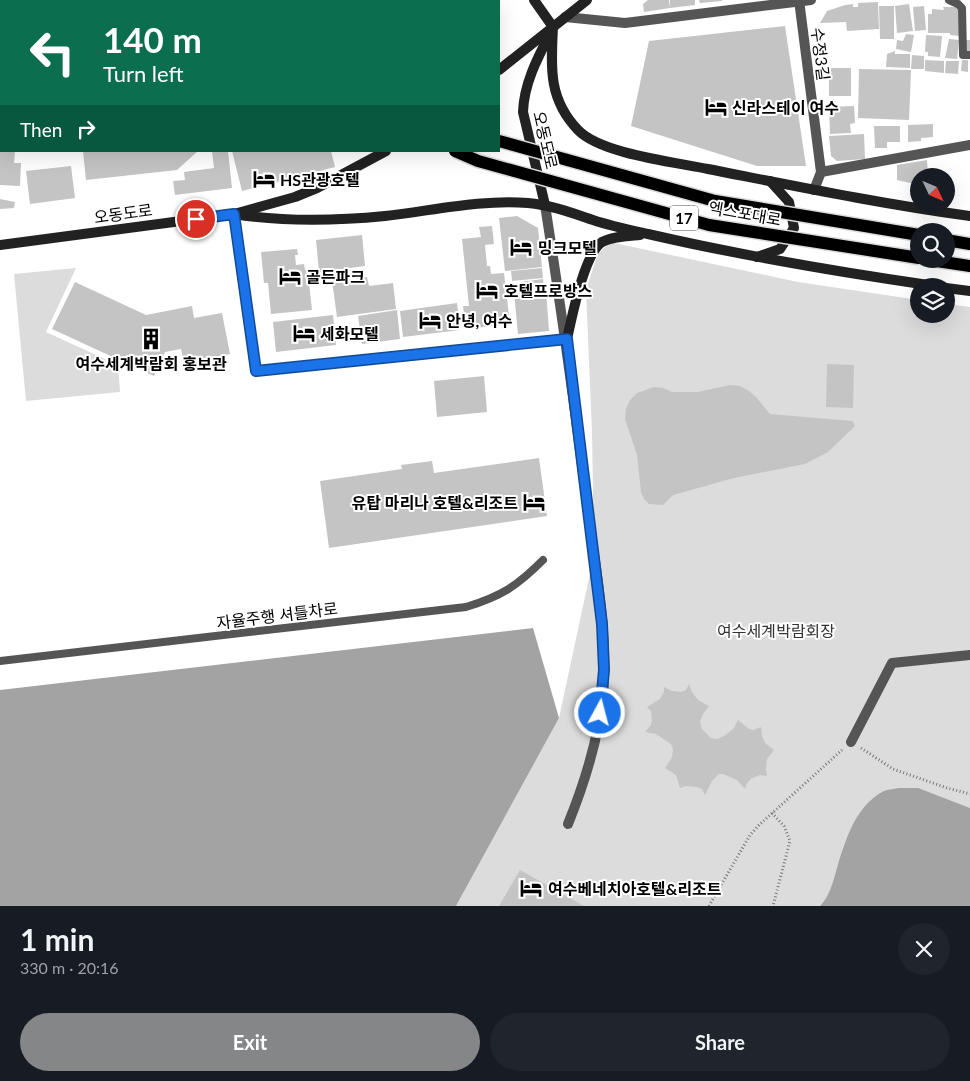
<!DOCTYPE html>
<meta charset="utf-8">
<style>
body{margin:0;font-family:Lato,"Noto Sans KR",sans-serif;background:#20242c;color:#f1f3f6;height:100vh;display:flex;flex-direction:column;font-size:19px;white-space:nowrap}
*{box-sizing:border-box;margin:0}
p{font-size:16px;color:#9ea1a6}
.icon{flex:none;width:28px;height:28px;fill:none;stroke:currentColor;stroke-width:2;stroke-linecap:round;stroke-linejoin:round}
.map{position:relative;height:906px;overflow:hidden}
.sheet{display:flex;flex-direction:column;background:#171b24;flex:1}
.sheet>*{flex:none}
.hud{position:absolute;left:0px;top:0px;width:500px;height:152px;box-shadow:0 5px 20px #0002;background:#0b6e4f;color:#fff;overflow:hidden}
.needle{width:32px;rotate:134deg}
.buttons{position:absolute;left:910px;top:168px;display:grid;gap:10px}
.buttons a{display:grid;place-items:center;width:45px;height:45px;border-radius:50%;background:#171b24;box-shadow:0 5px 20px #0002;font-size:25px}
.pin{position:absolute;display:grid;place-items:center;width:42px;height:42px;color:#fff;margin:-21px;border:2px solid #fff;border-radius:50%;box-shadow:0 1px 5px #0007}
.me{position:absolute;width:55px;margin:-28px;rotate:7deg;stroke-linejoin:round;filter:drop-shadow(0 0 4px #0008)}
.turn{display:flex;align-items:center;gap:18px;height:105px;padding:0 20px;font-size:22px}
.turn .icon{width:65px;height:65px;stroke-width:2.5}
.turn b{display:block;font-size:35px;line-height:42px}
.then{display:flex;align-items:center;height:48px;padding:0 20px;background:#0003;gap:10px;font-size:19px}
.round{display:grid;place-items:center;flex:none;width:52px;height:52px;border-radius:26px;background:#20242c}
.headline{display:flex;align-items:center;justify-content:space-between;height:85px;padding:0 20px}
h1{font-size:30px;font-weight:700;line-height:38px}
.action{display:flex;gap:10px;margin-top:auto;padding:10px 20px}
.action a{flex:1;height:58px;border-radius:30px;background:#858687;color:#fff;font-size:20px;font-weight:700;line-height:58px;text-align:center}
.action a+a{background:#20242c;color:#f1f3f6}
.map>svg:first-child{display:block}
.green{fill:#dcdcdc}
.water{fill:#a3a3a3}
.building{fill:#c4c4c4}
.lines{fill:none;stroke-linecap:round;stroke-linejoin:round}
.primary-casing{stroke:#dbdbdb;stroke-width:15}
.path{stroke:#777;stroke-width:3;stroke-dasharray:1 2.5;stroke-linecap:butt}
.lane{stroke:#555;stroke-width:8}
.street{stroke:#555;stroke-width:10}
.secondary{stroke:#222;stroke-width:10}
.primary{stroke:#000;stroke-width:12}
.primary-bridge-casing{stroke:#dbdbdb;stroke-width:15;stroke-linecap:butt}
.primary-bridge{stroke:#000;stroke-width:12}
.route-casing{stroke:#114b97;stroke-width:12}
.route{stroke:#1a73e8;stroke-width:9}
.labels{text-anchor:middle;dominant-baseline:central;stroke-width:4;stroke-linejoin:round;paint-order:stroke}
.shield{fill:#fff;stroke:#4c4c4c;stroke-width:1}
.shield-label{font-size:15px;font-weight:bold;fill:#000}
.street-label{font-size:16px;fill:#000;stroke:#fff}
.poi-label{font-size:16px;font-weight:bold;fill:#000;stroke:#fff;text-anchor:start}
.park-label{font-size:16px;fill:#333;stroke:#fff}
</style>
<div class="map">
<svg width="970" height="906" viewBox="0 0 970 906">
<rect width="100%" height="100%" fill="#fff"/>
<g class="green">
<path d="M614 243 798 282 919 300V314H946V304L970 307V808L945 799 872 800C859 813 850 827 844 845 837 865 835 890 820 906H456L559 718 594 555 592 432 586 289 598 254 605 247Z"/>
<path d="M76 268 46 332 118 365 120 392 26 401 14 274Z"/>
</g>
<g class="water">
<path d="M533 628 559 718 456 906H0V690Z"/>
<path d="M899 788H918L970 808V906H820C830 895 833 882 837 868 845 840 856 805 884 791 889 789 895 789 899 788Z"/>
</g>
<g class="building">
<path d="M648 0H669L670 8 644 12 643 4Z"/>
<path d="M670 0H695V5L670 8Z"/>
<path d="M699 0H722V1L700 3Z"/>
<path d="M878 2 879 29 847 31 846 22 820 23 827 11 845 5 853 4V7H858V3Z"/>
<path d="M909 4 913 31 897 33 895 6Z"/>
<path d="M879 6H894V39H880Z"/>
<path d="M924 6 926 30 915 31 913 7Z"/>
<path d="M943 7H960V36L950 35V33H928V14H932V9L944 10Z"/>
<path d="M785 26 806 166H757L631 126 649 41Z"/>
<path d="M906 34 914 35 911 52 896 49 897 40 903 41Z"/>
<path d="M926 35 942 36 940 57 928 56V52H925Z"/>
<path d="M949 39 959 40 957 59 945 58Z"/>
<path d="M965 40H970V52H966Z"/>
<path d="M895 51V54H910V68L886 67 887 54Z"/>
<path d="M912 55 924 56V69H911Z"/>
<path d="M925 60 944 61V73L925 71Z"/>
<path d="M962 60H968V72L961 71Z"/>
<path d="M946 61H959L958 74 945 73Z"/>
<rect x="829" y="68" width="22" height="28"/>
<path d="M859 69 911 70 909 120 858 118Z"/>
<path d="M854 106 855 123 850 124 851 133 830 134 829 107Z"/>
<path d="M933 124V137L921 138V141L908 142V125Z"/>
<path d="M874 126H900V142H887V148H875Z"/>
<path d="M864 134 865 159 837 161 831 156 829 136Z"/>
<path d="M0 151H15L14 163H21L20 186 0 185Z"/>
<path d="M83 151H198L177 170 86 180Z"/>
<path d="M212 151H228L232 188 175 195 173 181 185 180 184 172 214 168Z"/>
<path d="M232 151H331L335 167 242 191Z"/>
<path d="M927 160 928 176H919V185L897 180V165Z"/>
<path d="M71 166 75 198 30 204 26 171Z"/>
<path d="M0 199 15 202 14 208 0 209Z"/>
<path d="M517 216 538 228 542 267 505 271 499 218Z"/>
<path d="M492 226 494 244 485 245 487 266H490L491 274 504 273 510 324 466 329 463 306H469L462 239 481 237 479 227Z"/>
<path d="M362 235 365 266 319 272 316 240Z"/>
<path d="M297 249 298 255H295L296 265 304 264 305 270 316 268 317 282 309 283 312 310 271 314 268 283H264L261 252Z"/>
<path d="M542 268 543 278 512 281 511 271Z"/>
<path d="M367 277 369 286 393 283 396 309 337 317 332 281Z"/>
<path d="M543 279 544 288 522 290 521 282Z"/>
<path d="M75 282 146 315 192 306 194 318 222 313 230 354 184 363 181 349 165 352 154 376 52 329Z"/>
<path d="M546 290 549 331 518 334 514 292Z"/>
<path d="M457 303 460 330 403 337 400 311Z"/>
<path d="M397 310 400 339 362 344 358 316Z"/>
<path d="M333 315 336 345 276 352 273 322Z"/>
<path d="M827 364 854 365 853 408 826 407Z"/>
<path d="M484 376 487 412 437 417 434 381Z"/>
<path d="M730 385 740 386 749 391 756 397 770 414 852 421 855 426 828 452 805 464 734 478 673 495 663 505 649 504 644 499 641 492 637 455 625 419 626 409 630 400 637 393 654 387 663 388 672 392H698Z"/>
<path d="M539 458 547 516 329 548 320 481 402 469 401 465 432 461 434 473Z"/>
<path d="M689 684 692 692 698 700 709 706 703 714 700 721 702 729 711 738 718 739 727 734 734 728 738 720 749 729 753 730 761 727 762 736 765 743 774 750 767 759 766 768 767 776 760 775 752 778 747 783 745 789 737 780 723 774H719L712 781 705 795 702 789 697 787 686 786 680 788 676 775 665 768 672 757 673 749 671 744 656 734 645 732 651 725 652 720 651 711 647 707 660 699 664 692V687L672 691 681 692 686 690Z"/>
<path d="M520 870 584 906H499Z"/>
</g>
<g class="lines">
<g class="primary-casing">
<g id="primary">
<path d="M117 0 119 1"/>
<path d="M169 0 172 1"/>
<path d="M946 240 970 244"/>
<path d="M924 259 970 266"/>
</g>
</g>
<g class="path">
<path d="M79 0 81 1"/>
<path d="M214 0 217 1"/>
<path d="M861 748 893 769 947 788 970 794"/>
<path d="M772 813 784 826 790 841 773 906"/>
<path d="M709 906 750 835 759 825 842 750"/>
</g>
<g class="lane">
<path d="M949 0 958 4 962 8 963 55H970"/>
<path d="M0 661 466 607C502 596 517 586 543 560"/>
</g>
<g class="street">
<path d="M799 0 821 172 814 190"/>
<path d="M565 17 625 23 811 0"/>
<path d="M821 172 970 145"/>
<path d="M545 205C561 307 575 409 588 512 596 571 608 633 603 692 599 738 585 782 568 824"/>
<path d="M234 214 256 371 567 339"/>
<path d="M851 742 892 663 970 655"/>
</g>
<g class="secondary">
<path d="M534 0 553 27"/>
<path d="M553 27C551 67 548 99 578 130 601 154 675 162 708 169 795 186 882 204 970 216"/>
<path d="M499 70 587 0"/>
<path d="M545 205 523 112C524 83 538 57 551 32"/>
<path d="M234 214C284 222 334 221 385 216 431 211 481 199 528 203 551 205 572 213 593 220 611 226 630 230 648 234 743 256 839 272 935 286"/>
<path d="M0 245 234 214 295 197 317 188 386 151"/>
<path d="M757 257 780 249 794 228 789 202 770 181"/>
<path d="M946 288 970 291"/>
<path d="M567 339C572 317 584 254 602 242 613 236 628 236 640 235"/>
</g>
<use href="#primary" class="primary"/>
<g class="primary-bridge-casing">
<g id="primary-bridge">
<path d="M499 141 715 201 919 235"/>
<path d="M455 151 478 161 709 225 919 258"/>
</g>
</g>
<use href="#primary-bridge" class="primary-bridge"/>
</g>
<g class="lines">
<g class="route-casing">
<path id="route" d="M196 219 234 214 256 371 567 339 602 624 604 670 600 713"/>
</g>
<use href="#route" class="route"/>
</g>
<defs>
<g id="hotel-bare" transform="scale(1.725)"><path d="M-6-4.5h1.5V1H6V5H4.5V3h-9V5H-6ZM-4 0a1.8 1.8 0 1 1 3.6 0ZM.5 0V-2.5h3Q6-2.5 6 0Z" fill="#000" stroke="#fff" stroke-width="2.5" paint-order="stroke"/></g>
<g id="building-bare" transform="scale(1.725)"><path d="M-4-6H4V6H1V3H-1V6H-4ZM-2.5-4.3h1.7v1.8h-1.7ZM.8-4.3h1.7v1.8H.8ZM-2.5-1h1.7V.8h-1.7ZM.8-1h1.7V.8H.8Z" fill="#000" stroke="#fff" stroke-width="2.5" paint-order="stroke"/></g>
</defs>
<g fill-rule="evenodd">
<use href="#hotel-bare" x="716" y="107"/>
<use href="#hotel-bare" x="264" y="179"/>
<use href="#hotel-bare" x="521" y="247"/>
<use href="#hotel-bare" x="290" y="276"/>
<use href="#hotel-bare" x="487" y="290"/>
<use href="#hotel-bare" x="430" y="320"/>
<use href="#hotel-bare" x="304" y="333"/>
<use href="#building-bare" x="151" y="339"/>
<use href="#hotel-bare" x="534" y="502"/>
<use href="#hotel-bare" x="531" y="888"/>
</g>
<g class="labels">
<rect class="shield" x="670" y="205.5" width="28" height="25" rx="4"/>
<g class="shield-label">
<text x="684" y="218">17</text>
</g>
<g class="street-label">
<text transform="translate(821 54) rotate(83)">수정3길</text>
<text transform="translate(546 140) rotate(77)">오동도로</text>
<text transform="translate(123 213) rotate(-8)">오동도로</text>
<text transform="translate(745 213) rotate(10)">엑스포대로</text>
<text transform="translate(277 615) rotate(-7)">자율주행 셔틀차로</text>
</g>
<g class="poi-label">
<text x="732" y="107">신라스테이 여수</text>
<text x="280" y="179">HS관광호텔</text>
<text x="538" y="247">밍크모텔</text>
<text x="306" y="276">골든파크</text>
<text x="504" y="290">호텔프로방스</text>
<text x="446" y="320">안녕, 여수</text>
<text x="320" y="333">세화모텔</text>
<text x="151" y="363" text-anchor="middle">여수세계박람회 홍보관</text>
<text x="518" y="502" text-anchor="end">유탑 마리나 호텔&amp;리조트</text>
<text x="548" y="888">여수베네치아호텔&amp;리조트</text>
</g>
<g class="park-label">
<text x="776" y="630">여수세계박람회장</text>
</g>
</g>
</svg>
<div class="buttons">
<a><svg class="needle" viewBox="-14 -14 28 28"><path d="M0-13l5 13h-10z" fill="#e53935"/><path d="M0 13l5-13h-10z" fill="#9ea1a6"/></svg></a>
<a><svg class="icon" aria-label="search" viewBox="0 0 24 24"><circle cx="10" cy="10" r="6"/><path d="M15 15l6 6"/></svg></a>
<a><svg class="icon" aria-label="layers" viewBox="0 0 24 24"><path d="M12 4l9 5-9 5-9-5zM3 14l9 5 9-5"/></svg></a>
</div>
<div class="pin" style="left:196px;top:219px;background:#d93025"><svg class="icon" aria-label="arrive" viewBox="0 0 24 24"><path d="M6 21V4h12l-3 4 3 4H6"/></svg></div>
<svg class="me" style="left:600px;top:713px" viewBox="-20 -20 40 40"><circle r="17" fill="#1a73e8" stroke="#fff" stroke-width="3"/><path d="M0-11L8 9 0 5-8 9z" fill="#fff"/></svg>
<div class="hud">
<div class="turn"><svg class="icon" aria-label="left" viewBox="0 0 24 24"><path d="M17 20v-9H6M10 6l-5 5 5 5"/></svg><div><b>140 m</b>Turn left</div></div>
<div class="then">Then<svg class="icon" aria-label="right" viewBox="0 0 24 24"><path d="M7 20v-9h11M14 6l5 5-5 5"/></svg></div>
</div>
</div>
<section class="sheet">
<div class="headline"><div><h1>1 min</h1><p>330 m · 20:16</p></div><a class="round"><svg class="icon" aria-label="close" viewBox="0 0 24 24"><path d="M6 6l12 12M18 6L6 18"/></svg></a></div>
<div class="action"><a>Exit</a><a>Share</a></div>
</section>
